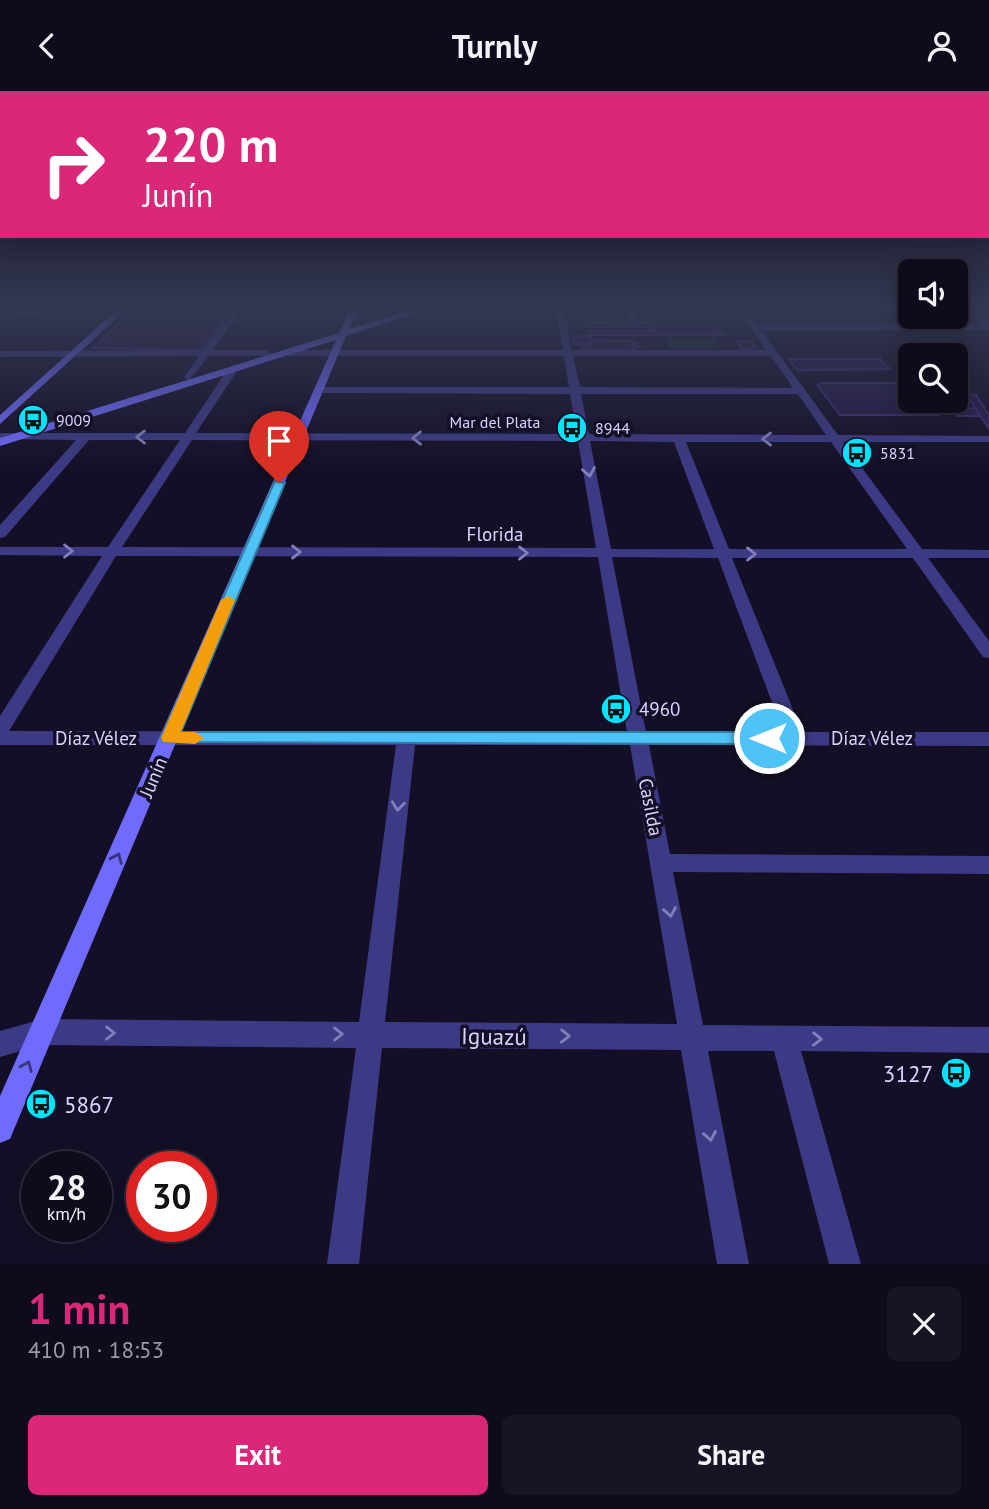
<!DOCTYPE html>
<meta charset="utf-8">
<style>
body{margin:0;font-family:"PT Sans",sans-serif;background:#171425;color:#f1f3f6;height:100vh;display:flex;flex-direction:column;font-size:26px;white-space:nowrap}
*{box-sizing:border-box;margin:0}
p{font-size:23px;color:#9b9ba3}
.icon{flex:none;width:38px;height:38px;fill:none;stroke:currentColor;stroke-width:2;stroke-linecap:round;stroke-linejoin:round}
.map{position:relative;height:1173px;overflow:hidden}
.details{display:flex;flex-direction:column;background:#0e0b1c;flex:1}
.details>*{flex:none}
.top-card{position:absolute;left:0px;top:0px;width:990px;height:147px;box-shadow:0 4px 18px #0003,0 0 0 2px #2e2b3b;background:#db2777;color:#fff;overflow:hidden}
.fabs{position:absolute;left:898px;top:168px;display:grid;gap:14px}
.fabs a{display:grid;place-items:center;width:70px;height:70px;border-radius:10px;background:#0e0b1c;box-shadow:0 4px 18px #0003,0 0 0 2px #2e2b3b;font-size:35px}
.speed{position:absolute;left:21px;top:1060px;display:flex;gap:14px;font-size:35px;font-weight:700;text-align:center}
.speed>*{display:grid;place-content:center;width:91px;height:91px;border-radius:50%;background:#0e0b1c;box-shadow:0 4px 18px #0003,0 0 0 2px #2e2b3b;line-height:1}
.speed small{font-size:18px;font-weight:400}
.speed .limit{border:10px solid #d22;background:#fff;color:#111}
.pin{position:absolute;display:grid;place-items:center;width:60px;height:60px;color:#fff;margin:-72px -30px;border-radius:50% 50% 50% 0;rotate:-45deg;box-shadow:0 0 7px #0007}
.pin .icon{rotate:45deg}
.me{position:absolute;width:77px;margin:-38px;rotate:270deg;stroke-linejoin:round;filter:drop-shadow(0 0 5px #0008)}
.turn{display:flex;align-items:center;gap:24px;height:147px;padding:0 28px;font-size:32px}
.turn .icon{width:91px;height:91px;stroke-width:2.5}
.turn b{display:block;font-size:49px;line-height:60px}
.round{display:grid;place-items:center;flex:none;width:74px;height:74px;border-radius:10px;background:#171425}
.headline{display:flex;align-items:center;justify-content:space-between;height:119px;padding:0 28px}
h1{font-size:42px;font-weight:600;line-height:52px;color:#db2777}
.button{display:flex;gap:14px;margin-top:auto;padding:14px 28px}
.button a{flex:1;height:80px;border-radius:10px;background:#db2777;color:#fff;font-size:28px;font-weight:600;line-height:80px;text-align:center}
.button a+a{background:#171425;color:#f1f3f6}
header{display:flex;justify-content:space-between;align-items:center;height:91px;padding:0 28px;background:#0e0b1c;font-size:32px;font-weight:600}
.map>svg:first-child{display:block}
.green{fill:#12302f}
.building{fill:#241b47;stroke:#3b2d73;stroke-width:2}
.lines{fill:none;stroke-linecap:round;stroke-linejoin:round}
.minor{fill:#3d3a85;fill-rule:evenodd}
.secondary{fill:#6f6bff;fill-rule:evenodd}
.oneway{stroke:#837fbc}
.oneway2{stroke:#38347d}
.route{fill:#4fc3f7;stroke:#337fa1;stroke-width:2}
.slow{fill:#f59e0b}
.labels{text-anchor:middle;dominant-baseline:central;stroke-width:7;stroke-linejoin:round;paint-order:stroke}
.far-poi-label{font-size:16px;fill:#d9d4ff;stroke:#130f26;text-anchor:start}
.far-street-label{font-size:16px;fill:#d9d4ff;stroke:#130f26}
.street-label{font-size:19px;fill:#d9d4ff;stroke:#130f26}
.poi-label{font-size:19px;fill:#d9d4ff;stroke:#130f26;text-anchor:start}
.near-street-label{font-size:23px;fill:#d9d4ff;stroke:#130f26}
.near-poi-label{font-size:23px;fill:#d9d4ff;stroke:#130f26;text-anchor:end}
</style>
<header><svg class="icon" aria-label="back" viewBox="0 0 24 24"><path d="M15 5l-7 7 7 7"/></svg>Turnly<svg class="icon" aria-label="person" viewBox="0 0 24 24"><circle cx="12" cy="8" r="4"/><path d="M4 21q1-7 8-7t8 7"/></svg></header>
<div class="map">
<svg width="989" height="1173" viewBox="0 0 989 1173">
<rect width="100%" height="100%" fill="#130f26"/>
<path class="green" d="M665 247H714L720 257H670Z"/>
<g class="building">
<path d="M135 217H169L164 222H130Z"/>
<path d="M169 217H233L203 257 195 259 93 257 130 222H164Z"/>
<path d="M359 217H398L354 230Z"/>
<path d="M586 231 709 232 714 241H723L725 244H589L588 240H655L653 236H587Z"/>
<path d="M572 245H590L592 253H574Z"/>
<path d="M594 249 632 250 637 252 631 254 639 256 633 259H580L585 256 576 253H592Z"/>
<path d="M737 250H752L756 257 742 259Z"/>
<path d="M789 268H880L890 278 797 279Z"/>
<path d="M821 292H897L910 305V310H914L928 324H840L817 294Z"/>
<path d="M966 303 976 304 989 324V338Z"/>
<path d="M956 309 964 318 975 317 980 325H958L942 310Z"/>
<path d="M916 312H930L939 324H928Z"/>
</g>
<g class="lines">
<g class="minor">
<path d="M46 217H68L0 229V223Z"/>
<path d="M235 217H243L213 259H266L271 262 266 265H209L189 289 184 286 199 265 0 266V260L203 259Z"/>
<path d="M556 217H564L572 259H766L737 217H745L757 233H981L960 217H970L989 231V239H761L838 344 989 345V351H843L922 458 989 459V467H928L989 550V567L983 566 913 467H732L802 641H989V655L649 654 670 763 989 765V783L673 781 703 934 989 936V962L801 960 861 1173H829L774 960H708L749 1173H717L681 959 382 957 359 1173H327L356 957 42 954 0 966V940L42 928 359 931 396 654H0V625L102 465 0 464V456H108L180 349H89L5 446 0 447V434L76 349 0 348V342H185L230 275 234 274 239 277 196 342 577 343 570 303 320 302 315 299 320 296H569L564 265H284L279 262 284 259H563ZM573 265H771L793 297 580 296ZM581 303H798L826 344 589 343ZM192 349 578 350 596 457 122 456ZM590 350 674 351 714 458H611ZM686 351H831L907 458H729ZM116 465 598 466 627 641 9 640ZM612 466 718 467 783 641H646ZM415 654H630L677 933 385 931Z"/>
<path d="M625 217H633L637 233H631Z"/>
</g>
<g class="secondary">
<path d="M119 217H128L0 333V324Z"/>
<path d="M350 217H358L349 238 418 217H431L346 245 10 1048 0 1052V1005L336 249 0 355V347L339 242Z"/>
</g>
</g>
<defs><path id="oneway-chevron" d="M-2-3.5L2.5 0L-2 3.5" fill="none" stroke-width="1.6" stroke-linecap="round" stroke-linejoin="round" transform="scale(1.75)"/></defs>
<g class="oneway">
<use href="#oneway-chevron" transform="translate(141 346) rotate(-180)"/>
<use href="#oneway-chevron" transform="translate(417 347) rotate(-180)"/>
<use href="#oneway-chevron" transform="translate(767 348) rotate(-180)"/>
<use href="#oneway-chevron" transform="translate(589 381) rotate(80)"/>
<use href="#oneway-chevron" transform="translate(68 460)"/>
<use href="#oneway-chevron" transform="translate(296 461)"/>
<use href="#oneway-chevron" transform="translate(523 462)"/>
<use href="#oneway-chevron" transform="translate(751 463)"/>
<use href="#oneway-chevron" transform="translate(398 715) rotate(97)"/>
<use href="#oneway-chevron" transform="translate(670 821) rotate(80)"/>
<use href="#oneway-chevron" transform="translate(110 942)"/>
<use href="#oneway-chevron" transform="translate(338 943)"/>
<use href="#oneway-chevron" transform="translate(565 945) rotate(1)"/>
<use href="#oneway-chevron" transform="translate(817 948) rotate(1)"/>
<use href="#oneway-chevron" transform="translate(710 1045) rotate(80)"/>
</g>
<g class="oneway2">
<use href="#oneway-chevron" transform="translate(117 767) rotate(-67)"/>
<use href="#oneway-chevron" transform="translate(27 975) rotate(-67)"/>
</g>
<linearGradient id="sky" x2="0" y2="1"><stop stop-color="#0a0815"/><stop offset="0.57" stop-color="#333752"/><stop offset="1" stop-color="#333752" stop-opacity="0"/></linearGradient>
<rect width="989" height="381" fill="url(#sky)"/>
<path class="route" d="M275 390 285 392 181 641H769L778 647 769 653 163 651 161 647Z"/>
<path class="slow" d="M228 505 235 509 181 641H195L204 647 195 653 163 651 161 647 221 509Z"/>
<defs>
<g id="bus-disc" transform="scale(1.575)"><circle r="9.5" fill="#00e5ff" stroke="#130f26"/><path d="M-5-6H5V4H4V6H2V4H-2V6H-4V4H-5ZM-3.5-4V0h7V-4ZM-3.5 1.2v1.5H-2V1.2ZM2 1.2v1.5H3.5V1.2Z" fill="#111"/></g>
</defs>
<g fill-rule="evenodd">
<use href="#bus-disc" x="33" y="329"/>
<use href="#bus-disc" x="572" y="337"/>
<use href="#bus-disc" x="857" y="362"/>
<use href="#bus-disc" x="616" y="618"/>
<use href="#bus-disc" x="956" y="982"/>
<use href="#bus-disc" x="41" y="1013"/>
</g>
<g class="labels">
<g class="far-poi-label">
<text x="56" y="329">9009</text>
<text x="595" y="337">8944</text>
<text x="880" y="362">5831</text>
</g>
<g class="far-street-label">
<text x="495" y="331">Mar del Plata</text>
</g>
<g class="street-label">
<text x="495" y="443">Florida</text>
<text x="96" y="647">Díaz Vélez</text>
<text x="872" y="647">Díaz Vélez</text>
<text transform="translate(153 686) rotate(-67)">Junín</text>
<text transform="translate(651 716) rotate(79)">Casilda</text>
</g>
<g class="poi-label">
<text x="639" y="618">4960</text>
</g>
<g class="near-street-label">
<text transform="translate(494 945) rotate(1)">Iguazú</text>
</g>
<g class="near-poi-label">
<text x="933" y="982">3127</text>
<text x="64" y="1013" text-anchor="start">5867</text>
</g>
</g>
</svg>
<div class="fabs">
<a><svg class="icon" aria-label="sound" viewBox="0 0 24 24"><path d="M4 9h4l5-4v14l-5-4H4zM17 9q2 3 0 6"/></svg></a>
<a><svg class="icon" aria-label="search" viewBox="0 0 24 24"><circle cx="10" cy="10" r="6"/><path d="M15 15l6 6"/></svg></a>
</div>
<div class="speed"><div>28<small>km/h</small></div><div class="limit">30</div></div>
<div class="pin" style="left:279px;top:392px;background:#d93025"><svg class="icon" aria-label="arrive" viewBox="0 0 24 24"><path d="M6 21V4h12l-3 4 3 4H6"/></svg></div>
<svg class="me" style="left:769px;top:647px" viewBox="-20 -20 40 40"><circle r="17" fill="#4fc3f7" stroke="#fff" stroke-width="3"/><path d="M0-11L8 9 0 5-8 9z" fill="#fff"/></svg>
<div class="top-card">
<div class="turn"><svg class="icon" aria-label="right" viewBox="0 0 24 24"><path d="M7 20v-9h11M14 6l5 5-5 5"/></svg><div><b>220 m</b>Junín</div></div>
</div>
</div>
<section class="details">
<div class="headline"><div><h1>1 min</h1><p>410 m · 18:53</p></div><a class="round"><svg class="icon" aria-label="close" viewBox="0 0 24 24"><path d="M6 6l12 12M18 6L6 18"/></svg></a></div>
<div class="button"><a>Exit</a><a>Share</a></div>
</section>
